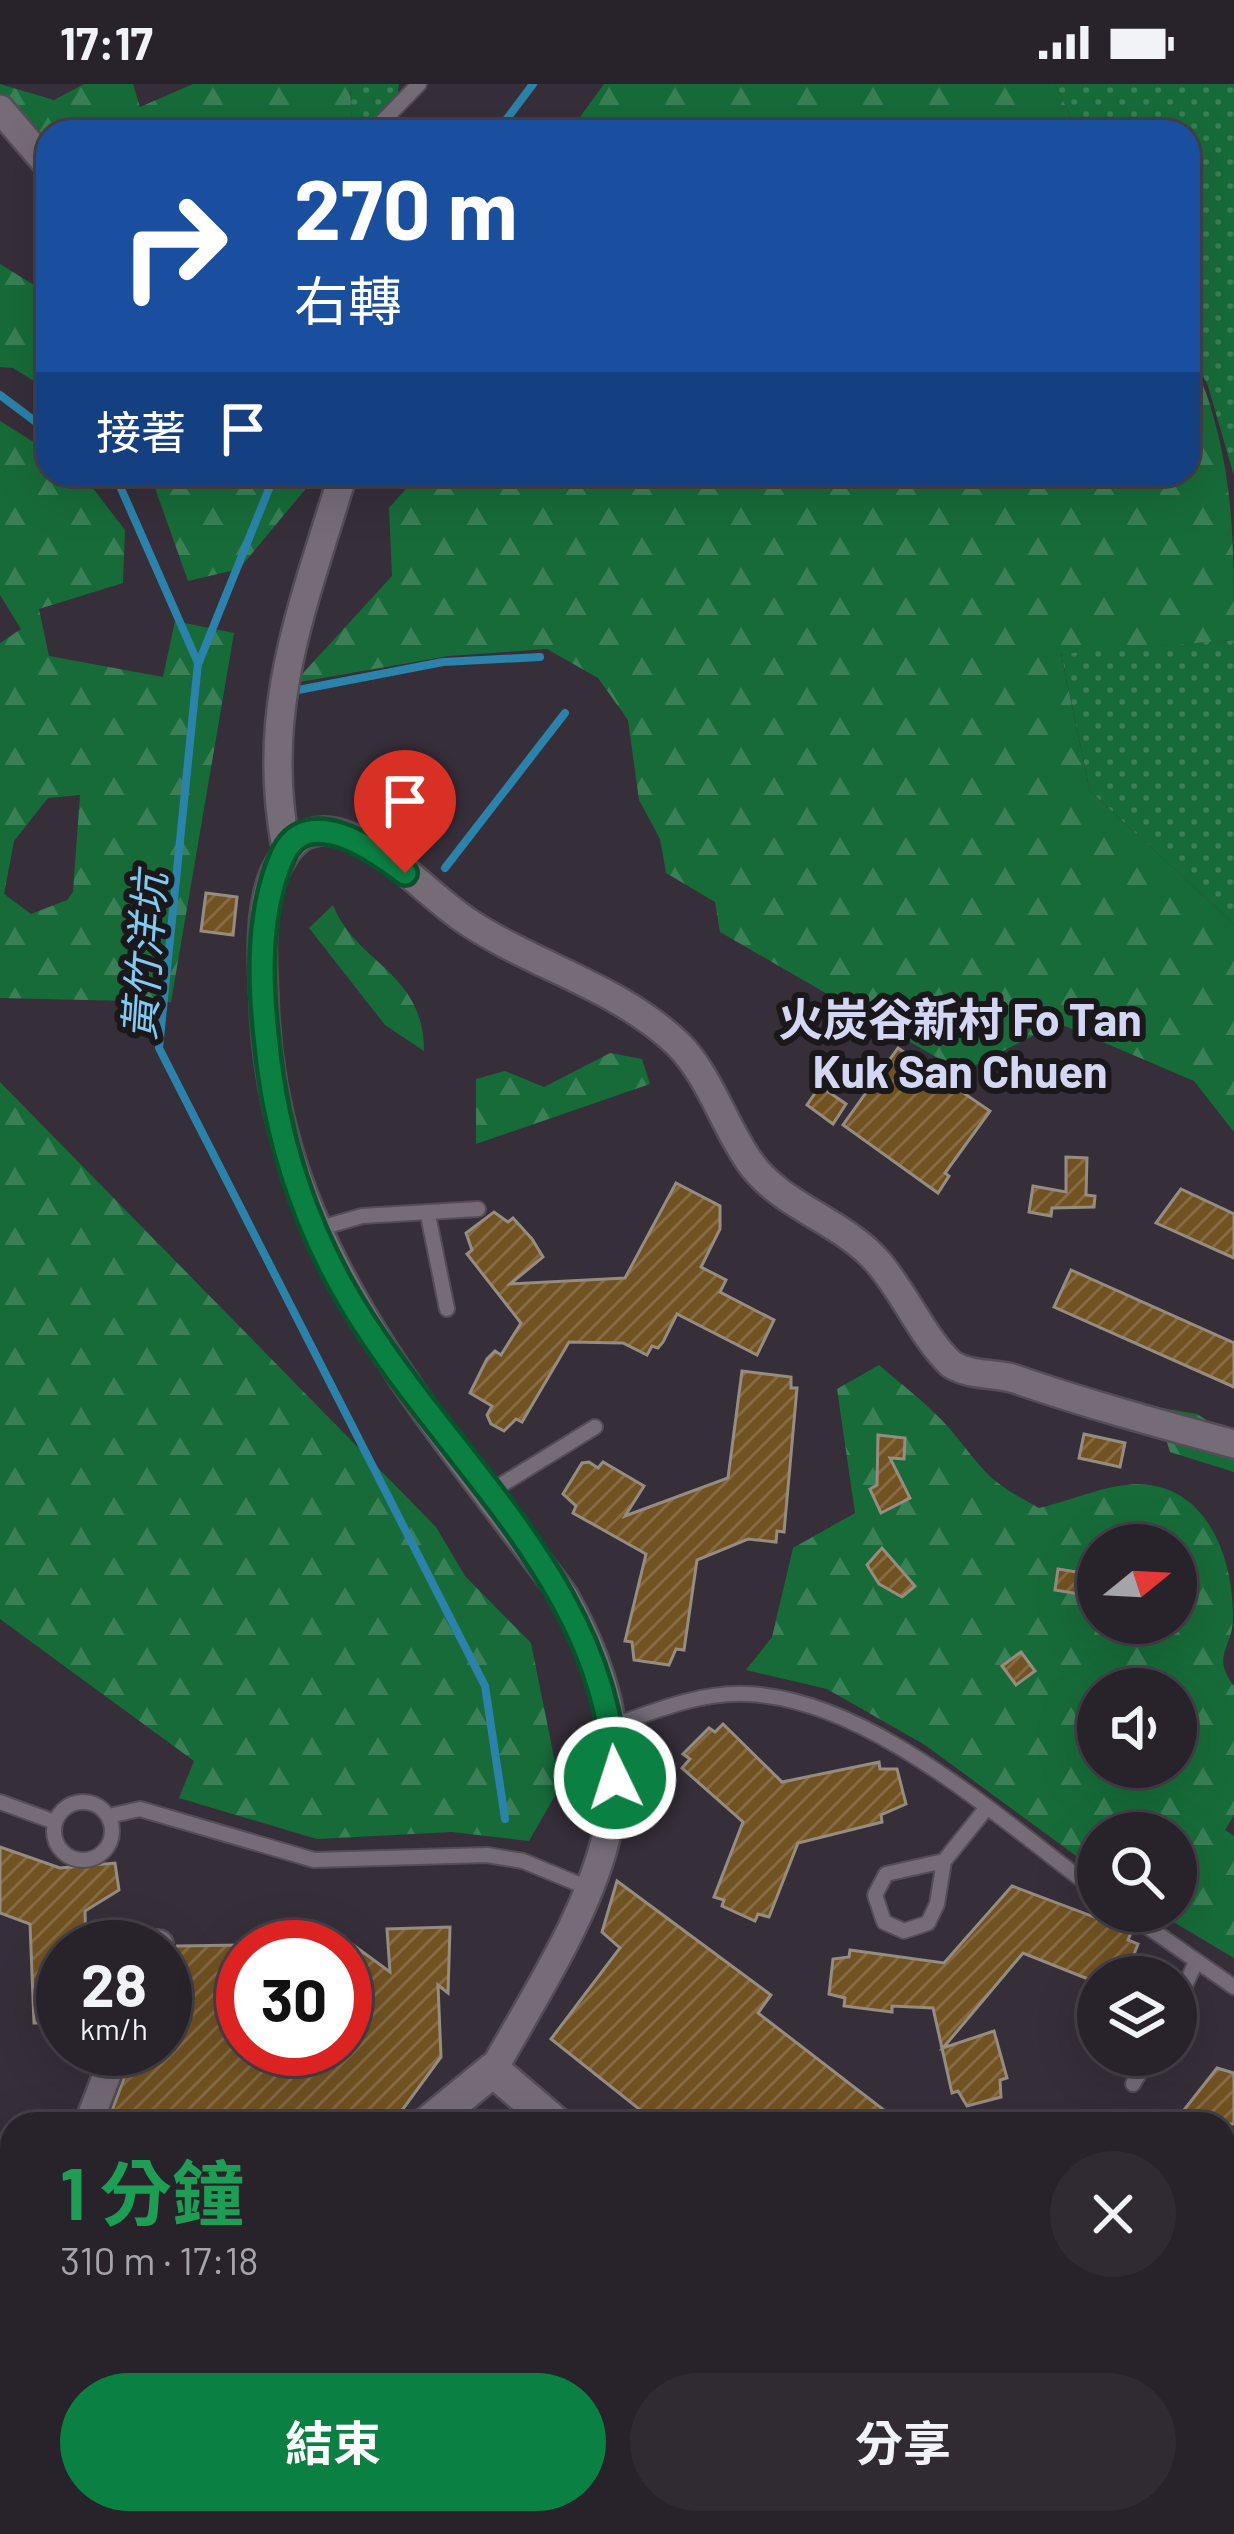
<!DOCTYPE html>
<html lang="zh-TW">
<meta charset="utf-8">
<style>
body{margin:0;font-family:Barlow,"Noto Sans TC",sans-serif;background:#302a33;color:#f1f3f6;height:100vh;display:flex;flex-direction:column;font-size:45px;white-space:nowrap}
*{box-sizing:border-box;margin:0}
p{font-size:39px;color:#a5a4a9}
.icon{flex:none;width:66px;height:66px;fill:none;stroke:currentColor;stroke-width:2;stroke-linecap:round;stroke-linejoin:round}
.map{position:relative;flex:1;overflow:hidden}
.details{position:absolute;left:0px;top:2028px;width:1236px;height:423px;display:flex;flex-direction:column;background:#28222b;border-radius:36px 36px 0 0;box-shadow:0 12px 48px #0002,0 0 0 3px #443f47}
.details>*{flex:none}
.banner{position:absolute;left:36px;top:36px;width:1164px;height:366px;border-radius:36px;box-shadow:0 12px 48px #0002,0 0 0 3px #443f47;background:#1a4fa0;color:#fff;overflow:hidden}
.needle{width:78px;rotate:72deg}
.controls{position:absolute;left:1077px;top:1440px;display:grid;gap:24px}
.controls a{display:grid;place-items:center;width:120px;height:120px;border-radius:50%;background:#28222b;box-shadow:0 12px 48px #0002,0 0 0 3px #443f47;font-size:60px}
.speed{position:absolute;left:36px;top:1836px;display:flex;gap:24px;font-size:60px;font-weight:700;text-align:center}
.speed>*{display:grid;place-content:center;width:156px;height:156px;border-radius:50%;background:#28222b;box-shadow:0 12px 48px #0002,0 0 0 3px #443f47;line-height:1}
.speed small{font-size:30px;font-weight:400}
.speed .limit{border:18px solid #d22;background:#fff;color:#111}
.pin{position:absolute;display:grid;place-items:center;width:102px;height:102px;color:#fff;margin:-123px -51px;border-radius:50% 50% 50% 0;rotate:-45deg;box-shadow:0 0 12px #0007}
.pin .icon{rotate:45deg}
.me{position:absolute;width:132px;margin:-66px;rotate:356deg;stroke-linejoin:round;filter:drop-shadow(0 0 9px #0008)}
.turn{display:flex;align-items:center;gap:42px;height:252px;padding:0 60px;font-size:54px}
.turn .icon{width:156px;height:156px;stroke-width:2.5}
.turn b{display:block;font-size:84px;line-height:102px}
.then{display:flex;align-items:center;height:114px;padding:0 60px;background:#0003;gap:24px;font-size:45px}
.round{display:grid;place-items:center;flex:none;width:126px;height:126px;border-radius:63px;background:#302a33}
.headline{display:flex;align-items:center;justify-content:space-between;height:204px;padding:0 60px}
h1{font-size:72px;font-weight:700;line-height:90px;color:#1e9e55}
.primary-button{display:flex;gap:24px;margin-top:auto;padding:24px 60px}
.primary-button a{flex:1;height:138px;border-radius:72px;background:#0b8043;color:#fff;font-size:48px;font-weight:700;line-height:138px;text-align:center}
.primary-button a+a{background:#302a33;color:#f1f3f6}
.status{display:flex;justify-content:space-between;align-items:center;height:84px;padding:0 60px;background:#28222b;direction:ltr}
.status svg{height:33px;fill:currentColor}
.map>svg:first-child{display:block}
.grass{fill:url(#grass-dots)}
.forest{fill:url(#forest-firs);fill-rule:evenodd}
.garden{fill:#176b39}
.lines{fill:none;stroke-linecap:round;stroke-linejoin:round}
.stream{stroke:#2b83ab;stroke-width:8}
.building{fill:url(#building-hatch);stroke:#968c80;stroke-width:3}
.service-casing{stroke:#544d56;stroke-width:18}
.minor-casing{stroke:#544d56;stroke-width:32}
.tertiary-casing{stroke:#544d56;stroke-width:38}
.service{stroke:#756c78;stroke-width:14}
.minor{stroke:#756c78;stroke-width:27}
.tertiary{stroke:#756c78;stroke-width:33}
.route-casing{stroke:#07532c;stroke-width:30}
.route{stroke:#0b8043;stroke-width:21}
.labels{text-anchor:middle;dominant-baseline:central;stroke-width:12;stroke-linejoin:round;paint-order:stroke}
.water-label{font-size:42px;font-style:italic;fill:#7fcbf2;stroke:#1b181c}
.quarter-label{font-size:45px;font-weight:bold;fill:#d4d7f4;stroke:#1b181c}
</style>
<div class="status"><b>17:17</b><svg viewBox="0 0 49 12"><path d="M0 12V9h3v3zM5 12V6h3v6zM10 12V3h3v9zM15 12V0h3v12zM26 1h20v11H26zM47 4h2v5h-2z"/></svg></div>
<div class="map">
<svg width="1234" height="2450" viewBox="0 0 1234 2450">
<defs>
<pattern id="grass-dots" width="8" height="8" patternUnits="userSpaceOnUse" patternTransform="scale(3)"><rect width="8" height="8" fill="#176b39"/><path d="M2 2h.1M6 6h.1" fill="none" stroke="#398056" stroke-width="1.8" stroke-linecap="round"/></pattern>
<pattern id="forest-firs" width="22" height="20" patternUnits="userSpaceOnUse" patternTransform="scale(3)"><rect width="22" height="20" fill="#176b39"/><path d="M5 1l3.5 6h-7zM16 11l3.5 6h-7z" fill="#398056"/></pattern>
<pattern id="building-hatch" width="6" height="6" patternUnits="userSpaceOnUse" patternTransform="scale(3)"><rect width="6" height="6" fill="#715222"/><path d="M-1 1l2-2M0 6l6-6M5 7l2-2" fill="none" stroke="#866b43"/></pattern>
</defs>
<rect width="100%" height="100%" fill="#362e39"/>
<g class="grass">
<path d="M350 0H399L393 48H352Z"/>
<path d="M1055 0H1234V392L1208 302 1188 262V48H1078Z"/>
<path d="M1234 556V840L1090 707 1061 569Z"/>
</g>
<g class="forest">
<path d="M0 0 54 16 84 0H133L140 23 193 0H350L352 48H48V82L0 20Z"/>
<path d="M604 0H1055L1078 48H569Z"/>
<path d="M0 180 42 206 48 203V306L13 284 0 283Z"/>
<path d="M1188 262C1234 368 1234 442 1234 556L1061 570 1090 707 1234 840V1048L1194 997 1058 939 962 988 720 848 715 818 666 789 660 755 639 716 628 636 598 594 547 565 449 572 294 599 392 492 389 424 419 390H1188Z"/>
<path d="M0 337 48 367V390H82L125 446 123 499 39 525 49 572 163 593 175 537 234 549 171 918 0 914V559L21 545 0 511ZM80 711 73 808 67 816 31 830 4 810 14 757 48 714Z"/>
<path d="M150 390H318L239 485 188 497Z"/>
<path d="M333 821C356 880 424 887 424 967L385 941 309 844Z"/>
<path d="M610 969 642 975 650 1000 476 1060V995L505 987 544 1003Z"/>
<path d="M0 998 436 1443 465 1492 531 1559 560 1703 529 1757 452 1748 317 1755 179 1714 194 1677 0 1535Z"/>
<path d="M879 1281C903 1302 929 1321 949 1344 987 1389 983 1394 1039 1424 1066 1418 1093 1406 1119 1402 1201 1388 1234 1467 1233 1535 1232 1565 1211 1572 1234 1602V1731L1225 1746 1234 1752V1874L1155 1827H1176V1749H1098V1788L925 1661 827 1605 746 1586 772 1553 793 1464 855 1429 837 1305ZM1098 1461H1176V1539H1098ZM1098 1605H1176V1683H1098Z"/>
<path d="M1156 1323 1197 1330 1234 1354V1388L1170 1368Z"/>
</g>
<path class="garden" d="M1234 2221V2450H1154L1144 2439H1224V2282L1233 2264 1224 2258V2223Z"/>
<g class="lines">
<g class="stream">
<path d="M497 48 533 0"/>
<path d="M0 311 48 347"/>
<path d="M106 390 119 400 198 579 159 964 485 1602 505 1735"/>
<path d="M199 578 275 390"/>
<path d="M293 607 443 578 540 573"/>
<path d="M445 784 565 629"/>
</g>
</g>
<g class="building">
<path d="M206 809 237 813 233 851 201 847Z"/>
<path d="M898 964 990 1027 945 1089 949 1092 938 1109 843 1041Z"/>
<path d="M820 1002 846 1020 833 1040 807 1021Z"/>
<path d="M1066 1073 1087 1074 1086 1111 1095 1112 1094 1123 1052 1124 1051 1132 1029 1128 1033 1102 1066 1108Z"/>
<path d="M676 1099 720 1122V1145L701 1183 726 1196 720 1208 774 1236 757 1271 677 1230 663 1258 658 1264 652 1262 647 1271 623 1259 569 1258 522 1338 516 1335 504 1347 491 1340 487 1331 492 1322 470 1309 487 1275 495 1267 501 1271 521 1239 467 1170 472 1166 466 1149 494 1128 508 1138 513 1134 532 1155 543 1173 510 1200 625 1194Z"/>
<path d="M1181 1105 1234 1130V1174L1156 1139Z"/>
<path d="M1071 1186 1234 1259V1303L1054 1223Z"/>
<path d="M742 1287 791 1293V1304H797L784 1448 777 1447 776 1458 748 1455 697 1476 684 1566 676 1565 669 1581 634 1576 632 1558 625 1557 646 1470 573 1429 576 1422 563 1410 582 1379 589 1378 598 1384 603 1378 644 1402 625 1432 728 1394Z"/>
<path d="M1084 1350 1125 1359 1120 1383 1079 1374Z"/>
<path d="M878 1351 905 1354 904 1375 890 1374 910 1414 881 1429 870 1405 877 1401Z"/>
<path d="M882 1464 915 1502 902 1513 879 1500 867 1481Z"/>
<path d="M1058 1485 1089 1490 1086 1511 1055 1506Z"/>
<path d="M1021 1568 1035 1587 1016 1601 1002 1582Z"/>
<path d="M723 1640 782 1698 879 1678 880 1685H897L906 1720 881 1731 882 1738 798 1759 769 1833 758 1830 755 1837 722 1822 724 1816 714 1813 743 1738 682 1684 690 1675 683 1670 709 1644 715 1648Z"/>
<path d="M0 1763 60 1784 115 1779 119 1806 85 1827 86 1863H63L62 1939H34L30 1840 0 1829Z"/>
<path d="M617 1797 771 1911 758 1929 902 2040H642L648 2032 551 1955 620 1864 602 1848Z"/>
<path d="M1012 1802 1121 1843 1131 1849 1128 1856 1138 1860 1125 1893H1098V1899L1023 1869 943 1964 994 1947 1007 1994 1000 1996 1001 2013 967 2022 958 2007 952 2009 933 1924 892 1922V1928L844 1922 845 1914 829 1910 833 1875 849 1873 850 1866 944 1879Z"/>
<path d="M450 1843 448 1909 438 1901 441 1973 392 2040H107L135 1965H165V1908L192 1903 169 1876 177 1862 243 1861V1965H345V1855L390 1888 387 1845Z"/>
<path d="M1217 1984 1234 1989V2040H1173Z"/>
</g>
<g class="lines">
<g class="service-casing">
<g id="service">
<path d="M372 48 419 0"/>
<path d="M428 1131 447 1225"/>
<path d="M317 1145 362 1132 478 1125"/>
<path d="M488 1409 595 1343"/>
<path d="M612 1642C655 1627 700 1608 747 1610 871 1615 1000 1736 1098 1808"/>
<circle cx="83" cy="1747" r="29"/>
<path d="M0 1718 55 1738"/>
<path d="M109 1732 140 1725 314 1776 487 1771 523 1777 593 1806"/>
<path d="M944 1777 886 1790 875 1811 884 1838 904 1847 928 1839 937 1820 944 1777 985 1726"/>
<path d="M1125 1827 1234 1903"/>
<path d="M1176 1921 1196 1878"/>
<path d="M1133 2000 1150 1971"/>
</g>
</g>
<g class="minor-casing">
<g id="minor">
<path d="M0 25 48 81"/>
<path d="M286 763C259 625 304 520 343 390"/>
<path d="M157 1863 159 1860"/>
<path d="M493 1986C589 1818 672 1703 564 1512 427 1326 271 1160 264 916 262 878 259 826 274 790 288 760 305 739 342 750 391 765 427 811 468 838 536 883 619 903 679 961 710 993 724 1041 749 1077 781 1123 841 1136 877 1177 905 1209 921 1251 951 1280 972 1293 992 1288 1015 1295 1087 1320 1160 1340 1234 1360"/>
<path d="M88 2040 117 1965"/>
<path d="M0 2266 12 2235"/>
<path d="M592 2439 611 2450"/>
<path d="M522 2450 531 2439"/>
</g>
</g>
<g class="tertiary-casing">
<g id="tertiary">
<path d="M427 2040 493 1986 556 2040"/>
<path d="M1075 2439 1089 2450"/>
<path d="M227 2450 231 2439"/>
<path d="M934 2450 940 2439"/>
</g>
</g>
<use href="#service" class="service"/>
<use href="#minor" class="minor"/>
<use href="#tertiary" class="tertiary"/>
</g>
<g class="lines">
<g class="route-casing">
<path id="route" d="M405 789C375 766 306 717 282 773 257 830 260 900 267 961 276 1051 304 1140 351 1218 445 1376 609 1500 615 1694"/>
</g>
<use href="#route" class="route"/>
</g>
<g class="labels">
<g class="water-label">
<text transform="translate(143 872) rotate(-86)">黃竹洋坑</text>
</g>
<g class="quarter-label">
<text x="960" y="934">火炭谷新村 Fo Tan<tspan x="960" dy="52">Kuk San Chuen</tspan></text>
</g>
</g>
</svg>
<div class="controls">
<a><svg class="needle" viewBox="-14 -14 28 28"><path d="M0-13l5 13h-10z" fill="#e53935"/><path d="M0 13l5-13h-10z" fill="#a5a4a9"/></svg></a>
<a><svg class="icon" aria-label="sound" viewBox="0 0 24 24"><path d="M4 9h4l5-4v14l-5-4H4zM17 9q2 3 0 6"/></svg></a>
<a><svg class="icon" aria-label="search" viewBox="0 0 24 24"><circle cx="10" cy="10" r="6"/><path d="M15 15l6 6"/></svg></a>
<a><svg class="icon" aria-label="layers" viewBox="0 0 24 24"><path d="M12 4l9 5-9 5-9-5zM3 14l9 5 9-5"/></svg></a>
</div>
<div class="speed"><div>28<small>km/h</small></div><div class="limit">30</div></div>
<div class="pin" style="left:405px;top:789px;background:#d93025"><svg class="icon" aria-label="arrive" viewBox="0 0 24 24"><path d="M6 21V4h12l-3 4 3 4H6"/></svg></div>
<svg class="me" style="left:615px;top:1694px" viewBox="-20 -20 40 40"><circle r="17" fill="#0b8043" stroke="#fff" stroke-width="3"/><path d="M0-11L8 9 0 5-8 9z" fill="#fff"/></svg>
<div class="banner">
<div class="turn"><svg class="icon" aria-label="right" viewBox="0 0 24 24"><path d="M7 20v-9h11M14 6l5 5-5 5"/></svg><div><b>270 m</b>右轉</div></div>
<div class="then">接著<svg class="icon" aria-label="arrive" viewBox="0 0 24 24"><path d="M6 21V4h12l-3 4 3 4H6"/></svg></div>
</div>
<section class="details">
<div class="headline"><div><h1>1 分鐘</h1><p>310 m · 17:18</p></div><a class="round"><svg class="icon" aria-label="close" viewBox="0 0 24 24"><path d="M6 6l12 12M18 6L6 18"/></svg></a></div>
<div class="primary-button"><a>結束</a><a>分享</a></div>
</section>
</div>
